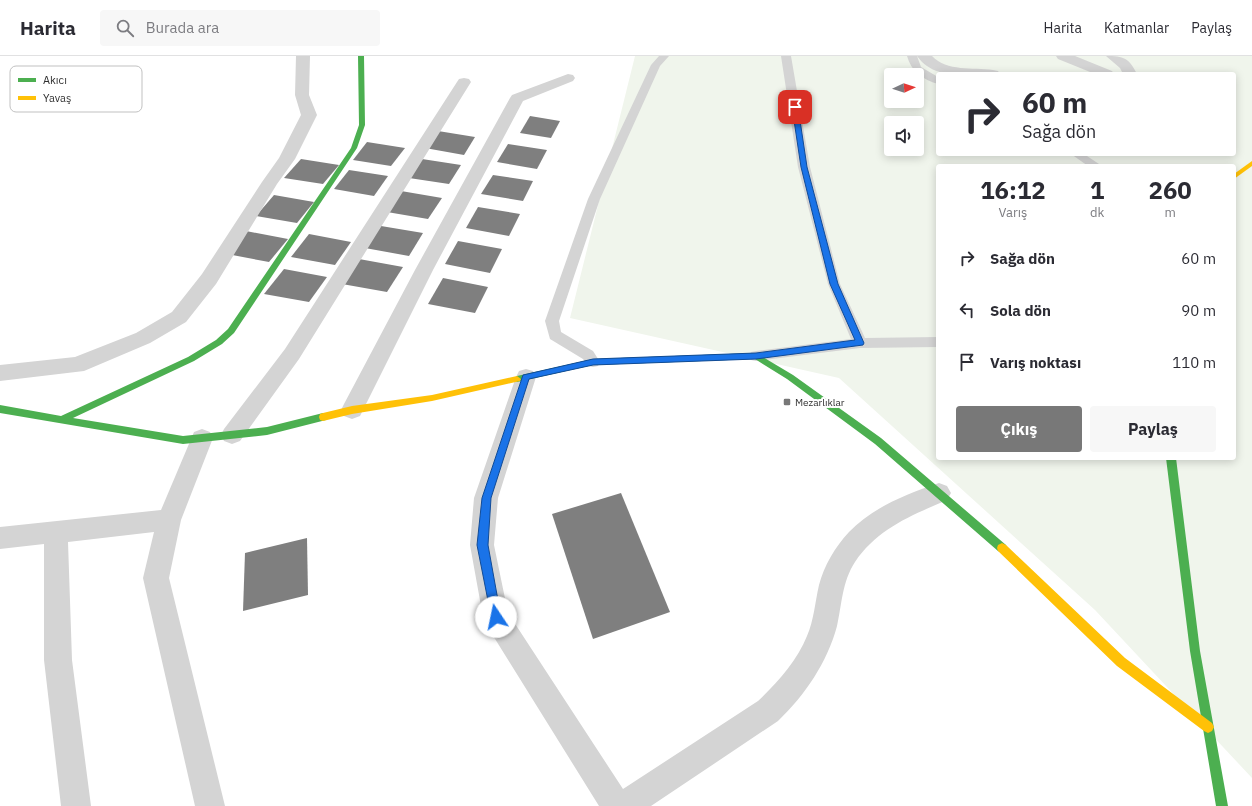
<!DOCTYPE html>
<html lang="tr">
<meta charset="utf-8">
<style>
body{margin:0;font-family:"IBM Plex Sans",sans-serif;background:#f7f7f7;color:#2b2b33;height:100vh;display:flex;flex-direction:column;font-size:15px;white-space:nowrap}
*{box-sizing:border-box;margin:0}
p{font-size:13px;color:#7c7c81}
.icon{flex:none;width:22px;height:22px;fill:none;stroke:currentColor;stroke-width:2;stroke-linecap:round;stroke-linejoin:round}
.map{position:relative;flex:1;overflow:hidden}
.side{position:absolute;left:936px;top:108px;width:300px;height:296px;display:flex;flex-direction:column;background:#fff;border-radius:4px;box-shadow:0 2px 10px #0003}
.side>*{flex:none}
.banner{position:absolute;left:936px;top:16px;width:300px;height:84px;border-radius:4px;box-shadow:0 2px 10px #0003;background:#fff;color:#2b2b33;overflow:hidden}
.needle{width:26px;rotate:86deg}
.buttons{position:absolute;left:884px;top:12px;display:grid;gap:8px}
.buttons a{display:grid;place-items:center;width:40px;height:40px;border-radius:4px;background:#fff;box-shadow:0 2px 10px #0003;font-size:20px}
.pin{position:absolute;display:grid;place-items:center;width:34px;height:34px;color:#fff;margin:-17px;border-radius:8px;box-shadow:0 2px 6px #0006}
.me{position:absolute;width:44px;margin:-22px;rotate:349deg;stroke-linejoin:round;filter:drop-shadow(0 0 3px #0008)}
.turn{display:flex;align-items:center;gap:14px;height:84px;padding:0 20px;font-size:18px}
.turn .icon{width:52px;height:52px;stroke-width:2.5}
.turn b{display:block;font-size:28px;line-height:34px}
.eta{display:flex;justify-content:space-evenly;align-items:center;height:68px;text-align:center}
.eta b{font-size:24px;font-weight:800;line-height:28px}
.primary-button{display:flex;gap:8px;margin-top:auto;padding:8px 20px}
.primary-button a{flex:1;height:46px;border-radius:4px;background:#787878;color:#fff;font-size:16px;font-weight:800;line-height:46px;text-align:center}
.primary-button a+a{background:#f7f7f7;color:#2b2b33}
ul{padding:0;list-style:none}
li{display:flex;align-items:center;gap:12px;height:52px;padding:0 20px}
li div{flex:1}
li b{display:block;font-size:15px}
li em{font-style:normal}
header{display:flex;align-items:center;gap:24px;box-sizing:border-box;height:56px;padding:0 20px;background:#fff;border-bottom:1px solid #e1e1e2}
header strong{font-size:19px}
nav{display:flex;gap:22px;margin-inline-start:auto;font-size:14px}
.search{width:280px;height:36px;background:#f7f7f7;display:flex;align-items:center;gap:10px;box-sizing:border-box;padding:0 14px;border-radius:4px;color:#7c7c81;font-size:15px}
.map>svg:first-child{display:block}
.green{fill:#f0f5ec;fill-rule:evenodd}
.building{fill:#7f7f7f}
.lines{fill:none;stroke-linecap:round;stroke-linejoin:round}
.lane{fill:#d4d4d4;fill-rule:evenodd}
.street{fill:#d4d4d4;fill-rule:evenodd}
.fast{fill:#4caf50;fill-rule:evenodd}
.slow{fill:#ffc107;fill-rule:evenodd}
.route{fill:#1a73e8;stroke:#114b97}
.poi-dot{fill:#787878;stroke:#fff;stroke-width:1.5}
.labels{text-anchor:middle;dominant-baseline:central;stroke-width:4;stroke-linejoin:round;paint-order:stroke}
.poi-label{font-size:10px;fill:#2f2f2f;stroke:#fff;text-anchor:start}
.key{fill:#fff;stroke:#c1c1c1;stroke-width:1}
.key-label{font-size:11px;fill:#2f2f2f}
</style>
<header>
<strong>Harita</strong>
<div class="search"><svg class="icon" aria-label="search" viewBox="0 0 24 24"><circle cx="10" cy="10" r="6"/><path d="M15 15l6 6"/></svg>Burada ara</div>
<nav><a>Harita</a><a>Katmanlar</a><a>Paylaş</a></nav>
</header>
<div class="map">
<svg width="1252" height="750" viewBox="0 0 1252 750">
<rect width="100%" height="100%" fill="#fff"/>
<path class="green" d="M635 0H1252V722L1095 554 839 322 570 262ZM938 18H1234V98H938ZM891 19H917V45H891ZM891 67H917V93H891ZM938 110H1234V402H938Z"/>
<g class="building">
<path d="M530 60 560 65 551 82 520 77Z"/>
<path d="M438 75 475 81 464 99 425 92Z"/>
<path d="M367 86 405 92 391 110 353 104Z"/>
<path d="M508 88 547 94 537 113 497 106Z"/>
<path d="M301 103 339 109 323 128 284 122Z"/>
<path d="M422 103 461 109 449 128 409 122Z"/>
<path d="M349 114 388 120 374 140 334 133Z"/>
<path d="M493 119 533 125 523 145 481 138Z"/>
<path d="M401 135 442 142 428 163 387 156Z"/>
<path d="M274 139 314 146 297 167 256 160Z"/>
<path d="M478 151 520 158 509 180 466 172Z"/>
<path d="M381 170 423 177 409 200 365 192Z"/>
<path d="M246 175 288 183 269 206 227 198Z"/>
<path d="M309 178 351 186 335 209 291 201Z"/>
<path d="M458 185 502 193 490 217 445 208Z"/>
<path d="M359 203 403 211 387 236 342 228Z"/>
<path d="M284 213 327 221 309 246 264 238Z"/>
<path d="M443 222 488 231 475 257 428 248Z"/>
<path d="M621 437 670 556 593 583 552 458Z"/>
<path d="M307 482 308 539 243 555 245 497Z"/>
</g>
<g class="lines">
<g class="lane">
<path d="M659 0H669L660 10 600 143 559 265 561 276 593 295 600 306 598 310 593 311 588 310 583 303 550 283 545 265 588 143 651 9Z"/>
<path d="M781 0H791L810 111 840 228 865 282 938 281V291L860 292 756 305 751 304 749 300 751 296 756 295 851 283 828 228 798 111Z"/>
<path d="M907 0H917L921 11 938 21V28C923 24 911 15 907 0Z"/>
<path d="M1071 98H1084L1102 110H1088Z"/>
</g>
<g class="street">
<path d="M296 0H310L309 39 317 59 295 103 277 128 216 228 186 266 150 287 84 315 0 325V309L75 301 136 277 172 256 202 218 262 126 279 102 301 59 295 39Z"/>
<path d="M917 0H932C947 16 973 11 993 14L998 15 1000 18C972 18 935 26 917 0Z"/>
<path d="M1056 0H1075L1112 15 1114 18H1095L1058 3Z"/>
<path d="M1106 0C1124 0 1129 2 1137 18H1123L1120 12Z"/>
<path d="M568 18 573 19 575 22 573 25 523 45 433 214 360 360 352 363 344 360 341 354 344 348 415 214 510 42 512 39Z"/>
<path d="M464 22 469 23 471 26 299 303 240 385 232 388 224 385 221 379 224 373 285 293 457 26 459 23Z"/>
<path d="M526 313 533 315 536 321 498 442 494 489 508 557 623 733 758 645C778 626 797 605 807 580 814 564 815 546 819 529 824 510 835 491 849 476 873 451 907 438 939 427L947 430 951 437 947 444C912 459 877 473 855 506 842 526 842 548 837 570 827 607 805 639 778 665L651 750H599L487 570 483 561 470 489 474 442 516 321 519 315Z"/>
<path d="M202 373 210 376 213 382 181 464 169 522 225 750H195L143 522 154 476 68 486 72 604 91 750H61L44 604V488L0 493V471L161 454 194 376Z"/>
</g>
<g class="fast">
<path d="M358 0H364L365 69 357 92 234 277 222 288 194 305 73 362 183 380 267 371 323 357 326 358 327 361 326 364 267 379 183 388 0 357V349L61 360 188 301 216 284 228 273 351 92 359 69Z"/>
<path d="M756 297 793 319 881 382 1006 489 1007 492 1006 495 1002 497 998 495 875 388 787 323 755 303 593 309 517 326 513 323 517 320 593 303Z"/>
<path d="M1166 402H1176L1200 595 1228 750H1216L1190 595Z"/>
</g>
<g class="slow">
<path d="M1252 105V110L1234 123V118Z"/>
<path d="M517 320 521 323 520 325 432 345 352 358 323 365 320 364 319 361 320 358 323 357 352 350 432 339Z"/>
<path d="M1002 487 1006 489 1125 602 1212 667 1214 671 1212 675 1208 677 1204 675 1117 610 998 495 997 492 998 489Z"/>
</g>
</g>
<path class="route" d="M795 49 798 51 807 111 838 228 864 287 863 289 756 303 593 309 529 323 491 442 488 489 501 561 500 565 496 566 492 565 477 489 482 442 523 319 593 303 756 297 855 284 830 228 801 111 792 51Z"/>
<rect class="poi-dot" x="783" y="342" width="8" height="8" rx="2"/>
<g class="labels">
<g class="poi-label">
<text x="795" y="346">Mezarlıklar</text>
</g>
</g>
<rect x="10" y="10" width="132" height="46" rx="6" class="key"/>
<rect x="18" y="22" width="18" height="4" fill="#4caf50"/>
<rect x="18" y="40" width="18" height="4" fill="#ffc107"/>
<g class="key-label">
<text x="43" y="28">Akıcı</text>
<text x="43" y="46">Yavaş</text>
</g>
</svg>
<div class="buttons">
<a><svg class="needle" viewBox="-14 -14 28 28"><path d="M0-13l5 13h-10z" fill="#e53935"/><path d="M0 13l5-13h-10z" fill="#7c7c81"/></svg></a>
<a><svg class="icon" aria-label="sound" viewBox="0 0 24 24"><path d="M4 9h4l5-4v14l-5-4H4zM17 9q2 3 0 6"/></svg></a>
</div>
<div class="pin" style="left:795px;top:51px;background:#d93025"><svg class="icon" aria-label="arrive" viewBox="0 0 24 24"><path d="M6 21V4h12l-3 4 3 4H6"/></svg></div>
<svg class="me" style="left:496px;top:561px" viewBox="-20 -20 40 40"><circle r="19" fill="#fff"/><path d="M0-13L10 11 0 6-10 11z" fill="#1a73e8"/></svg>
<div class="banner">
<div class="turn"><svg class="icon" aria-label="right" viewBox="0 0 24 24"><path d="M7 20v-9h11M14 6l5 5-5 5"/></svg><div><b>60 m</b>Sağa dön</div></div>
</div>
<section class="side">
<div class="eta">
<div><b>16:12</b><p>Varış</p></div>
<div><b>1</b><p>dk</p></div>
<div><b>260</b><p>m</p></div>
</div>
<ul>
<li><svg class="icon" aria-label="right" viewBox="0 0 24 24"><path d="M7 20v-9h11M14 6l5 5-5 5"/></svg><div><b>Sağa dön</b></div><em>60 m</em></li>
<li><svg class="icon" aria-label="left" viewBox="0 0 24 24"><path d="M17 20v-9H6M10 6l-5 5 5 5"/></svg><div><b>Sola dön</b></div><em>90 m</em></li>
<li><svg class="icon" aria-label="arrive" viewBox="0 0 24 24"><path d="M6 21V4h12l-3 4 3 4H6"/></svg><div><b>Varış noktası</b></div><em>110 m</em></li>
</ul>
<div class="primary-button"><a>Çıkış</a><a>Paylaş</a></div>
</section>
</div>
